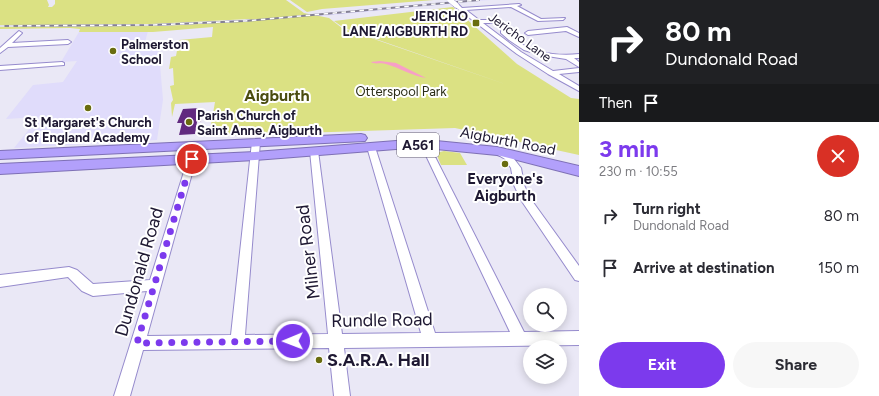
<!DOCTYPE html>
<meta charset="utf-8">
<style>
body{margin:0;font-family:Figtree,sans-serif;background:#f7f7f7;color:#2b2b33;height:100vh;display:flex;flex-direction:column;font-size:15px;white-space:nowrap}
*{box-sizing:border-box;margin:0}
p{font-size:13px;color:#7c7c81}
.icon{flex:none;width:22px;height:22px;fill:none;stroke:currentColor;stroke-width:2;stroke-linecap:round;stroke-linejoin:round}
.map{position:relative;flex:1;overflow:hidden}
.sheet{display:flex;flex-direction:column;background:#fff;width:300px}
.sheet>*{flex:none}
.banner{background:#202124;color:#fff;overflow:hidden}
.fabs{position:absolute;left:523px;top:288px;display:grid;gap:8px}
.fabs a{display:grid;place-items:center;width:44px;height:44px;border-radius:50%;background:#fff;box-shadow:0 2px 10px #0003;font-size:20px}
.pin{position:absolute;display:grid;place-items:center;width:34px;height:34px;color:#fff;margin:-17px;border:2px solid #fff;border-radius:50%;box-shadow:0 1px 4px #0007}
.me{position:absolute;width:44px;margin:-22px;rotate:269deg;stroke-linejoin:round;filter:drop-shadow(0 0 3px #0008)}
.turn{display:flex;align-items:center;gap:14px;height:84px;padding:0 20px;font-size:18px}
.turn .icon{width:52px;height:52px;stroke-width:2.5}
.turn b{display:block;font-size:28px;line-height:34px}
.then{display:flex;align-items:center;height:38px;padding:0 20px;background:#0003;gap:8px;font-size:15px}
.round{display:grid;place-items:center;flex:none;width:42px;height:42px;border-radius:21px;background:#f7f7f7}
.summary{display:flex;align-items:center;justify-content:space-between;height:68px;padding:0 20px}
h1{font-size:24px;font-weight:700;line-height:30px;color:#7c3aed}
.button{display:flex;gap:8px;margin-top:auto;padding:8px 20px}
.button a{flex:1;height:46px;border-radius:24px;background:#7c3aed;color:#fff;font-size:16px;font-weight:700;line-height:46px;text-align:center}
.button a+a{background:#f7f7f7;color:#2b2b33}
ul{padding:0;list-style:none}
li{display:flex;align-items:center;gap:12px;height:52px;padding:0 20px}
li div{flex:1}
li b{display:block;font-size:15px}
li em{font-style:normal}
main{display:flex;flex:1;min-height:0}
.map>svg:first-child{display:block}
.built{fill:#e0dcfb}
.green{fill:#dbe183}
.water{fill:#f79fc6}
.building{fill:#612a7f}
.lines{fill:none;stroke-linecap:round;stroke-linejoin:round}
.minor-casing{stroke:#968bcd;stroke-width:2}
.highway-casing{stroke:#7e70b5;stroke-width:2}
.minor{fill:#fff;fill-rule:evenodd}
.highway{fill:#b2a0fb;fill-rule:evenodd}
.rail-casing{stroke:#848094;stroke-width:2}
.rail{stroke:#fff;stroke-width:1.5;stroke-dasharray:4.5;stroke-linecap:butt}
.minor-bridge-casing{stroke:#968bcd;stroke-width:6;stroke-linecap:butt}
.minor-bridge{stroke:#fff;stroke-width:5}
.route{stroke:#7c3aed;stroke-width:7;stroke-dasharray:0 12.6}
.poi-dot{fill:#696c0f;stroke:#fff;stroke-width:1.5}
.labels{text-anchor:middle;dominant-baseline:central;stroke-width:4;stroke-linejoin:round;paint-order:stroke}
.far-poi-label{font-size:13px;font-weight:bold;fill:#1e1832;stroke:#fff;text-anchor:start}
.far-street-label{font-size:13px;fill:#1e1832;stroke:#fff}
.far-park-label{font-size:13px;fill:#2a2c17;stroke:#fff}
.shield{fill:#fff;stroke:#625d70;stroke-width:1}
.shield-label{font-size:14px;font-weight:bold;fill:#1e1832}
.street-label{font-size:15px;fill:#1e1832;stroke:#fff}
.poi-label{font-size:15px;font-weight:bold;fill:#1e1832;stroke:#fff}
.far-district-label{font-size:16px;font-weight:bold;fill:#4a4c0f;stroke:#fff}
.near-street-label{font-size:18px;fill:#1e1832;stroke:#fff}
.near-poi-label{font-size:18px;font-weight:bold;fill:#1e1832;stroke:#fff;text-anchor:start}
</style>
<main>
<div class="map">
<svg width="579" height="396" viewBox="0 0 579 396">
<rect width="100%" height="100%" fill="#eae8f6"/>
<g class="built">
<path d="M491 0 301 18 197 25 0 27V25L195 23 293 17 453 1Z"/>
<path d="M143 31H148L145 42 158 41 163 100 157 140 14 148 39 117 6 119 33 85 63 82 77 61 61 62 79 32Z"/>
</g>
<g class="green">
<path d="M0 0H47L49 5 48 7H52L55 4V0H286L304 13 329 18 342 28 534 94 344 28 334 21 453 7 517 64 571 98 579 99V155L455 128 209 136 215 102 175 104 172 117 171 103 173 100 170 86 174 85 173 68 169 69 171 57 176 56 179 40 212 37 213 27 153 32H79L80 29 70 28 0 29V27L164 26 253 21 249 19 150 24 0 25Z"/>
<path d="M290 0H434L322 9 307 12Z"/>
<path d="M444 151 460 153 467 165H441L436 153Z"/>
</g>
<path class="water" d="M380 61 396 63 426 78C412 76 400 68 386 64 381 62 375 65 371 62Z"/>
<path class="building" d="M200 108 198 114H202L201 122H197L195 134 179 135 182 123H177L183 109Z"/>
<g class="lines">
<g class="minor-casing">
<g id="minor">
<path d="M454 4H458L462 8 519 4 521 5 517 6 541 19 565 18 563 20 538 21 511 7 466 10 479 20H493L497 21 495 23H483L521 52 553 71 579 68V72L559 74 579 86V91L548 74 517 54 454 6Z"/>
<path d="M567 27 579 33V37L566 31 528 35 525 33 528 31Z"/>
<path d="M19 31 22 33 12 43 68 40 71 42 68 44 8 47 0 53V48Z"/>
<path d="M501 31C507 31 520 44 527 47 542 54 562 56 579 54V58H574L579 62V67L566 59 541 55 524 50 509 40 501 33Z"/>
<path d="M62 62 64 63V65L0 70V66Z"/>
<path d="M256 139 260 142 245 335 328 334 310 151 314 148 318 151 342 334 421 333 367 147 371 144 375 147 435 333 510 332 421 145 425 142 429 145 524 332 579 331V345L344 348 350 396H334L329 348 143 350 130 396H114L147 291 93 296 82 291 68 277 0 287V275L69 267 77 270 93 284 150 280 188 159 192 156 196 159 147 336 231 335 252 142Z"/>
<path d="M497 149 511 155 521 168 524 185 530 198 579 266V281L575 280 521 200 514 185 511 168 505 159 493 152Z"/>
</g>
</g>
<g class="highway-casing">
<g id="highway">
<path d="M361 134 365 135 367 138 365 141 0 159V151Z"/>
<path d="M396 141H436L497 147 579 166V176L497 155 436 149H396L255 160 0 174V164L255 152Z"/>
</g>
</g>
<use href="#minor" class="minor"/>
<use href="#highway" class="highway"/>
<g class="rail-casing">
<path id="rail" d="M0 26 153 25 245 21 479 0"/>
</g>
<use href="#rail" class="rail"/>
<g class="minor-bridge-casing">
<path id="minor-bridge" d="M450 0 456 5"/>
</g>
<use href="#minor-bridge" class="minor-bridge"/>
</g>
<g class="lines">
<path class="route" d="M192 159 137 343 293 341"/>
</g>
<g class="poi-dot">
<rect x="472" y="19" width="8" height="8" rx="2"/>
<circle cx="113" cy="51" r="4"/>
<circle cx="88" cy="108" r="4"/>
<circle cx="189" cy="122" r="4"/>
<circle cx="505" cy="164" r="4"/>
<circle cx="319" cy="360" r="4"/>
</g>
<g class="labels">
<g class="far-poi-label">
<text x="468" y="16" text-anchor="end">JERICHO<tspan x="468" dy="15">LANE/AIGBURTH RD</tspan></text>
<text x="121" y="44">Palmerston<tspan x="121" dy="15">School</tspan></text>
<text x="197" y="115">Parish Church of<tspan x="197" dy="15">Saint Anne, Aigburth</tspan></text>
<text x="88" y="122" text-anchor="middle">St Margaret's Church<tspan x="88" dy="15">of England Academy</tspan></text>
</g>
<g class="far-street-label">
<text transform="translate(520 37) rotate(36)">Jericho Lane</text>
</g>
<g class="far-park-label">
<text x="401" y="91">Otterspool Park</text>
</g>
<rect class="shield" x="397" y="133" width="42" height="24" rx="3"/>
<g class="shield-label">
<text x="418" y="145">A561</text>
</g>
<g class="street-label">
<text transform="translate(508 141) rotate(11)">Aigburth Road</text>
</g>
<g class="poi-label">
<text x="505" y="179">Everyone's<tspan x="505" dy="17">Aigburth</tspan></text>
</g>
<g class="far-district-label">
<text x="277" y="95">Aigburth</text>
</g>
<g class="near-street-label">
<text transform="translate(308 252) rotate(-97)">Milner Road</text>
<text transform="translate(139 272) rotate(-74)">Dundonald Road</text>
<text transform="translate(382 320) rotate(-1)">Rundle Road</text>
</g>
<g class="near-poi-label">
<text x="327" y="360">S.A.R.A. Hall</text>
</g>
</g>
</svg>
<div class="fabs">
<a><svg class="icon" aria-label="search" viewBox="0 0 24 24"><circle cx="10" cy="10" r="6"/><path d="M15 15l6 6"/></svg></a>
<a><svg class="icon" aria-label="layers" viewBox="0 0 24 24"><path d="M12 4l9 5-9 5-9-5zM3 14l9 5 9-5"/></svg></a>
</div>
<div class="pin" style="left:192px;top:159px;background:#d93025"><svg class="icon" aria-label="arrive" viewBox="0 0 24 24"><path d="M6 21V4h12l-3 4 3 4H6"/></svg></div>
<svg class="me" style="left:293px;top:341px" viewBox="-20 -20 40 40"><circle r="17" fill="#7c3aed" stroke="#fff" stroke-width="3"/><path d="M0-11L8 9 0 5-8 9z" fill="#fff"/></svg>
</div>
<section class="sheet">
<div class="banner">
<div class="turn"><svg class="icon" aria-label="right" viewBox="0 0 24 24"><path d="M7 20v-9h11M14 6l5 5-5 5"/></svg><div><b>80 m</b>Dundonald Road</div></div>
<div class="then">Then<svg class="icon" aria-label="arrive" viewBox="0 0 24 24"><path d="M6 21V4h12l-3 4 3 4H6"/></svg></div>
</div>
<div class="summary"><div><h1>3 min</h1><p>230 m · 10:55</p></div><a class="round" style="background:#d93025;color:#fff"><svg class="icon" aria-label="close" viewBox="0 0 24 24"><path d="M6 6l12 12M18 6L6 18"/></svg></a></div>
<ul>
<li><svg class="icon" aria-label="right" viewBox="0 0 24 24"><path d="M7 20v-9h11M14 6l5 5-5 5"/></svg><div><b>Turn right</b><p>Dundonald Road</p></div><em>80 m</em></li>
<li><svg class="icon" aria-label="arrive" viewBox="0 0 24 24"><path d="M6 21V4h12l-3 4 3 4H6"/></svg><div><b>Arrive at destination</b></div><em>150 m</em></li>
</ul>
<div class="button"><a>Exit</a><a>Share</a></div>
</section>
</main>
